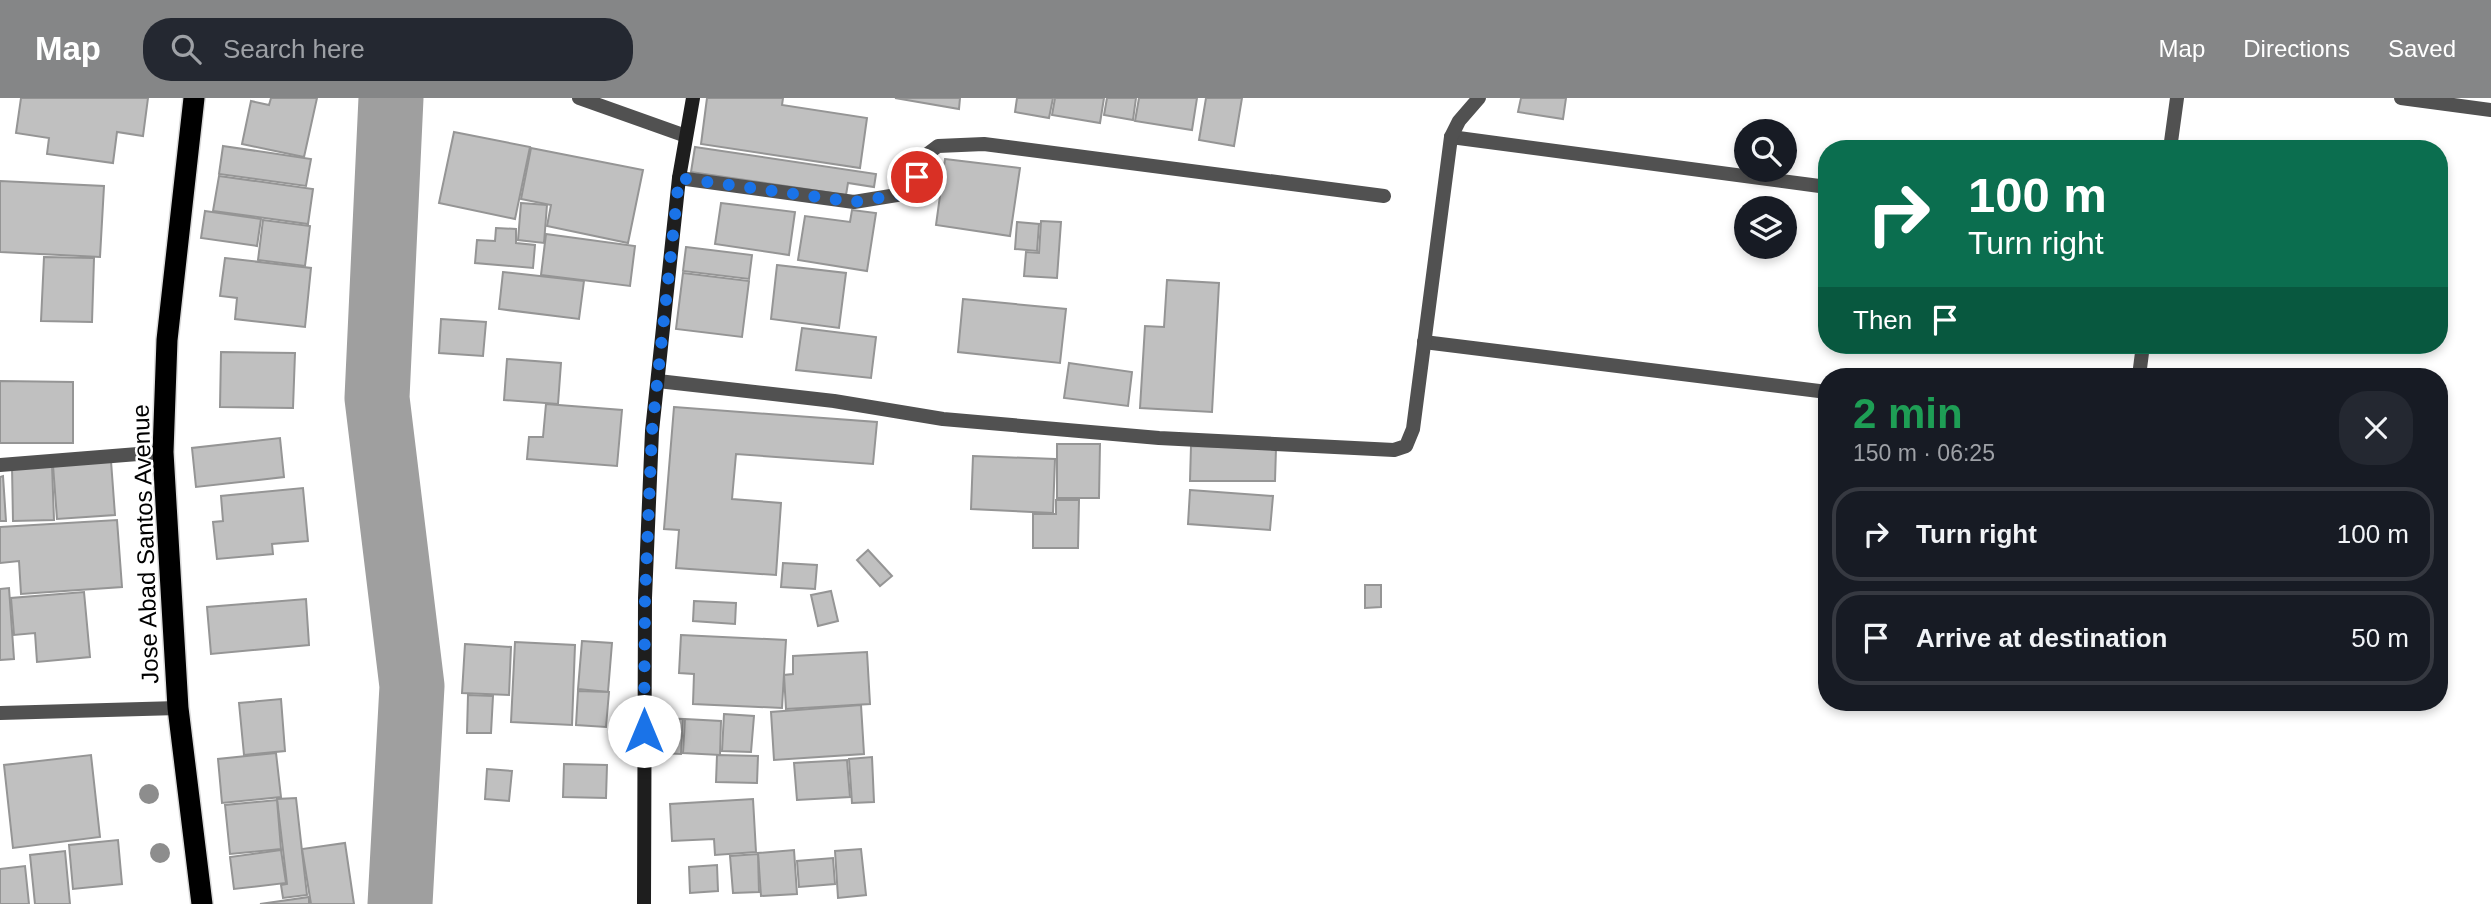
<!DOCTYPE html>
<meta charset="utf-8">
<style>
body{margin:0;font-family:Helvetica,sans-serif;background:#242831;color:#f1f3f6;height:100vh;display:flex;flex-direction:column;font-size:26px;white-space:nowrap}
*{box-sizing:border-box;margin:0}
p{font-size:23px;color:#9ea1a6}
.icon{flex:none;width:38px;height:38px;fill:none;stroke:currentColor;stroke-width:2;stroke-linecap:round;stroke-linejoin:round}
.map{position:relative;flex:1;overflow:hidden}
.panel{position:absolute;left:1818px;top:270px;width:630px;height:343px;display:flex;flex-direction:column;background:#171b24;border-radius:28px;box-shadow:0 4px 10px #0003}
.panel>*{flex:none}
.hud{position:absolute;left:1818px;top:42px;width:630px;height:214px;border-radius:28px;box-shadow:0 4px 10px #0003;background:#0b6e4f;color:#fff;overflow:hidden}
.buttons{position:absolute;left:1734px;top:21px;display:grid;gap:14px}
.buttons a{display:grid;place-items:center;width:63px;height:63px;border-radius:50%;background:#171b24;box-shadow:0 4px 10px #0003;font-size:35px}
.pin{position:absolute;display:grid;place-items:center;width:60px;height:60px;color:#fff;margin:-30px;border:4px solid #fff;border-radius:50%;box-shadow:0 2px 7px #0007}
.me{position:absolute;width:77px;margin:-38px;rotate:0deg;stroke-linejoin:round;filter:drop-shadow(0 0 5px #0008)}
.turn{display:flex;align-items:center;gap:24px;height:147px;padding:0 35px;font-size:32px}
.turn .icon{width:91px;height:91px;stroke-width:2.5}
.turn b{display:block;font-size:49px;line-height:60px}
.then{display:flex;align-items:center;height:66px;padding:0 35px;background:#0003;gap:14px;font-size:26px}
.round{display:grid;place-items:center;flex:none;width:74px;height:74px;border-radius:28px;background:#242831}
.headline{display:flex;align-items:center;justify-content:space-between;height:119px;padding:0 35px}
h1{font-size:42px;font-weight:700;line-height:52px;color:#1e9e55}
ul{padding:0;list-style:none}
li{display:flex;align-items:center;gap:21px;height:94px;margin:0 14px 10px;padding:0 21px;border:4px solid #363941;border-radius:28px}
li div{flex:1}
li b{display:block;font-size:26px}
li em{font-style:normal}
header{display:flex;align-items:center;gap:42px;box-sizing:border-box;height:98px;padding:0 35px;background:#858687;color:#fff}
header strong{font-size:33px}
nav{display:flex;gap:38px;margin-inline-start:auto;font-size:24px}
.search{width:490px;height:63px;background:#242831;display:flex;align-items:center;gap:18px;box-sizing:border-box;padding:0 24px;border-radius:28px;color:#9ea1a6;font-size:26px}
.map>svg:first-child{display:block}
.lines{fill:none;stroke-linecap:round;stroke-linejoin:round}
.river{stroke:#9f9f9f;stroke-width:65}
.building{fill:#c0c0c0;stroke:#959595;stroke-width:2}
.highway-casing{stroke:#dbdbdb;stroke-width:24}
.lane{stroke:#515151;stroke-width:14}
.street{stroke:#515151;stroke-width:14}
.secondary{stroke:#1e1e1e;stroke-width:14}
.highway{stroke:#000;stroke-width:21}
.tree{fill:#8d8d8d}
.route{stroke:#1a73e8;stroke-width:12;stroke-dasharray:0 21.6}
.labels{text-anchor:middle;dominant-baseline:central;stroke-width:5;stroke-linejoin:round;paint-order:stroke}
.street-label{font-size:24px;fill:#000;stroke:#fff}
</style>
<header>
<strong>Map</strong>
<div class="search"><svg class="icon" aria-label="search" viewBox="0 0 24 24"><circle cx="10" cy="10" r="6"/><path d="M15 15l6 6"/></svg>Search here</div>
<nav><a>Map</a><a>Directions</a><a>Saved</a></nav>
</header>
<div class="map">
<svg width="2491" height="806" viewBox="0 0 2491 806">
<rect width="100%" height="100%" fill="#fff"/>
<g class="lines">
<path class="river" d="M391 0 377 300 412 588 400 806"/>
</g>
<g class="building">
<path d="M21 0H148L143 38 117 34 113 65 47 56 49 40 16 35Z"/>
<path d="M271 0H317L304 59 242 46 251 3 269 7Z"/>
<path d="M707 0H783L782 7 867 20 860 70 701 46Z"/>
<path d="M895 0H960L959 11Z"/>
<path d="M1017 0H1053L1049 20 1015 14Z"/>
<path d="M1055 0H1104L1100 25 1052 17Z"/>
<path d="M1107 0H1136L1133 22 1104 17Z"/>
<path d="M1139 0H1197L1192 32 1135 23Z"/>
<path d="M1206 0H1242L1234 48 1199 42Z"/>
<path d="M1521 0H1566L1563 21 1518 14Z"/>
<path d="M454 34 530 49 515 121 439 105Z"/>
<path d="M223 48 311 61 306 88 219 76Z"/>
<path d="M695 49 876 76 874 89 848 85 846 97 691 74Z"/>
<path d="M531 50 643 72 628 145 547 128 551 107 521 101Z"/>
<path d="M945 61 1020 70 1010 138 936 127Z"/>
<path d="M219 78 313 91 308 126 213 113Z"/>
<path d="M0 83 104 88 100 159 0 154Z"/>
<path d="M521 105 547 107 544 145 518 142Z"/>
<path d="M721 105 795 114 789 157 715 146Z"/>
<path d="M852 112 876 115 867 173 798 162 805 118 850 124Z"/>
<path d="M205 113 261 121 257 148 201 140Z"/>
<path d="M263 122 310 128 305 168 258 162Z"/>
<path d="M1041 123 1061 124 1057 180 1024 178 1026 154 1039 155Z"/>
<path d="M1017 124 1039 126 1037 153 1015 151Z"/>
<path d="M496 130 516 131V145L535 147 533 170 475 165 477 142 495 143Z"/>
<path d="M546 136 635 148 630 188 541 177Z"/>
<path d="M686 149 752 157 749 181 683 173Z"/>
<path d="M44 159 94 160 92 224 41 223Z"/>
<path d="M225 160 311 170 305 229 235 221 237 200 220 198Z"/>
<path d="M777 167 846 175 839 230 771 221Z"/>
<path d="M503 174 584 183 579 221 499 211Z"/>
<path d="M683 175 749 183 742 239 676 231Z"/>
<path d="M1167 182 1219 185 1212 314 1140 310 1145 228 1164 229Z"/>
<path d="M963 201 1066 211 1060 265 958 254Z"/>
<path d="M441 221 486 224 483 258 439 255Z"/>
<path d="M802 230 876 239 871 280 796 272Z"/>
<path d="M221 254 295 255 293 310 220 309Z"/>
<path d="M507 261 561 265 558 306 504 302Z"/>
<path d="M1069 265 1132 274 1128 308 1064 300Z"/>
<path d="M0 283 73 284V345H0Z"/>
<path d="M546 306 622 312 617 368 527 361 529 339H543Z"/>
<path d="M674 309 877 324 873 366 736 356 732 401 781 405 776 477 676 470 679 432 664 431Z"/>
<path d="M280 340 284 379 196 389 192 350Z"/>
<path d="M1057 346H1100L1099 400H1057Z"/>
<path d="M1191 348 1276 350 1275 383H1190Z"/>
<path d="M973 358 1055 361 1053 415 971 411Z"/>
<path d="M111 363 115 417 57 421 53 367Z"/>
<path d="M52 367 54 422 13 423 12 368Z"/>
<path d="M3 378 6 423H0V379Z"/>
<path d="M303 390 308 443 272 446 273 456 217 461 213 424 223 423 221 398Z"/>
<path d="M1190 392 1273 398 1270 432 1188 426Z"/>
<path d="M1056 402H1079L1078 450H1033V416H1056Z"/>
<path d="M117 422 122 489 21 496 19 463 0 465V429Z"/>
<path d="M868 452 892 478 880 488 857 462Z"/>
<path d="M783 465 817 467 815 491 781 489Z"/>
<path d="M1365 487H1381V509L1365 510Z"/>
<path d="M9 490 14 561 0 562V491Z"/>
<path d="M831 493 838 523 818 528 811 497Z"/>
<path d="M84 494 90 559 37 564 35 535 14 537 11 500Z"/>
<path d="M306 501 309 547 211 556 207 509Z"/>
<path d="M694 503 736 505 735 526 693 523Z"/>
<path d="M681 537 786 542 782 610 693 606 694 576 679 575Z"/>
<path d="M582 543 612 545 608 594 578 591Z"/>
<path d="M515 544 575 547 572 627 511 624Z"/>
<path d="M465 546 511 549 509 597 462 595Z"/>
<path d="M867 554 870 606 786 611 784 577 793 576V558Z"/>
<path d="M578 593 609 594 606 629 576 627Z"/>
<path d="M468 597 493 598 491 635H467Z"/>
<path d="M281 601 285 653 244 657 239 605Z"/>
<path d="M861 607 864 656 774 662 771 614Z"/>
<path d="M724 616 754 618 751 654 722 653Z"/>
<path d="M661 620 683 621 681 656 659 655Z"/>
<path d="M685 621 721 623 720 657 683 655Z"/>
<path d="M276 655 281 699 222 705 218 661Z"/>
<path d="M91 657 100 739 13 750 4 667Z"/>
<path d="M717 657 758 658 757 685 716 684Z"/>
<path d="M872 659 874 704 852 705 849 661Z"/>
<path d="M847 662 850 699 797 702 794 665Z"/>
<path d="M564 666 607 667 606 700 563 699Z"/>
<path d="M487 671 512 673 509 703 485 701Z"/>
<path d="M296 700 307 797 283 800 281 787 287 786 277 701Z"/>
<path d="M753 701 756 754 715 757 714 741 672 743 670 706Z"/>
<path d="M277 702 281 751 230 756 225 707Z"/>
<path d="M118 742 122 786 73 791 69 747Z"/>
<path d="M345 745 354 806H311L302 751Z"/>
<path d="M861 751 866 797 838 800 835 753Z"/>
<path d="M281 752 286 785 234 791 230 759Z"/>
<path d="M794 752 797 796 761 798 758 755Z"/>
<path d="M65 753 70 806H35L30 757Z"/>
<path d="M758 756 759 794 733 795 730 758Z"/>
<path d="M833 760 835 786 799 789 797 763Z"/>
<path d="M717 767 718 793 690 795 689 769Z"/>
<path d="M25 768 29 806H0V771Z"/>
<path d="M309 799V806H260Z"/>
</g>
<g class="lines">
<g class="highway-casing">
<path id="highway" d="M194 0 167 242 163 354 178 610 202 806"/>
</g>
<g class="lane">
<path d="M679 80 854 104 903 96 917 79 926 57 938 48 984 46 1384 98"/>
<path d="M0 367 163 354"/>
</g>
<g class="street">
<path d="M579 0 686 38"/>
<path d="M2401 0 2491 12"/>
<path d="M1451 39 1827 89"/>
<path d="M2170 51 2177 0"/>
<path d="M1424 244 1827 294"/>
<path d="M2139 278 2143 247"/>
<path d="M658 283 834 303 943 321 1159 340 1394 352 1406 348 1413 331 1451 39 1459 23 1479 0"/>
<path d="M0 615 178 610"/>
</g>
<path class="secondary" d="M644 806 645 500 652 333 679 80 693 0"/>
<use href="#highway" class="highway"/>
</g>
<g class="tree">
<circle cx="149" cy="696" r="10"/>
<circle cx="160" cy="755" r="10"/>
</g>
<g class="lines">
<path class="route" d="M644 633 645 500 652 333 679 80 854 104 904 96 917 79"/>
</g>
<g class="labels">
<g class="street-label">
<text transform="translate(145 446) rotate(-92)">Jose Abad Santos Avenue</text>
</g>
</g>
</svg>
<div class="buttons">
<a><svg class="icon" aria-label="search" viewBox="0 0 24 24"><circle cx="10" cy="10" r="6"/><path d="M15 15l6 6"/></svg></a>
<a><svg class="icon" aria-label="layers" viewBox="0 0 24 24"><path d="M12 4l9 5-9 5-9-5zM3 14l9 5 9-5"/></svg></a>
</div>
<div class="pin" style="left:917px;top:79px;background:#d93025"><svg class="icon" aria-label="arrive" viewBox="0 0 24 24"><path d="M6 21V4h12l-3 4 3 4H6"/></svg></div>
<svg class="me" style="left:644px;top:633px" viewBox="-20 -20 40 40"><circle r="19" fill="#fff"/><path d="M0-13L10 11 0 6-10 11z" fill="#1a73e8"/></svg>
<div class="hud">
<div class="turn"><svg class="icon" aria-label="right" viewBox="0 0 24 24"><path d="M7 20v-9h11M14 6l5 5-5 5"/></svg><div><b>100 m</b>Turn right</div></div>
<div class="then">Then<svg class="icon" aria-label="arrive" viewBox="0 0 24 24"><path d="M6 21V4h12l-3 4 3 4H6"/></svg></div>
</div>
<section class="panel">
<div class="headline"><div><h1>2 min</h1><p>150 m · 06:25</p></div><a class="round"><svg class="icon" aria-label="close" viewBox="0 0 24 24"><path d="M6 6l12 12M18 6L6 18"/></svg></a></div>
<ul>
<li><svg class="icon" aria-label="right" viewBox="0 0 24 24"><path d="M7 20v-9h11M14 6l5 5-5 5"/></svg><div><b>Turn right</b></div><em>100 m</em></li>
<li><svg class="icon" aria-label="arrive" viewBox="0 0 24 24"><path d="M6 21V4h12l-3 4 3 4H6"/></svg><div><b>Arrive at destination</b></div><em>50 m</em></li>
</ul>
</section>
</div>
